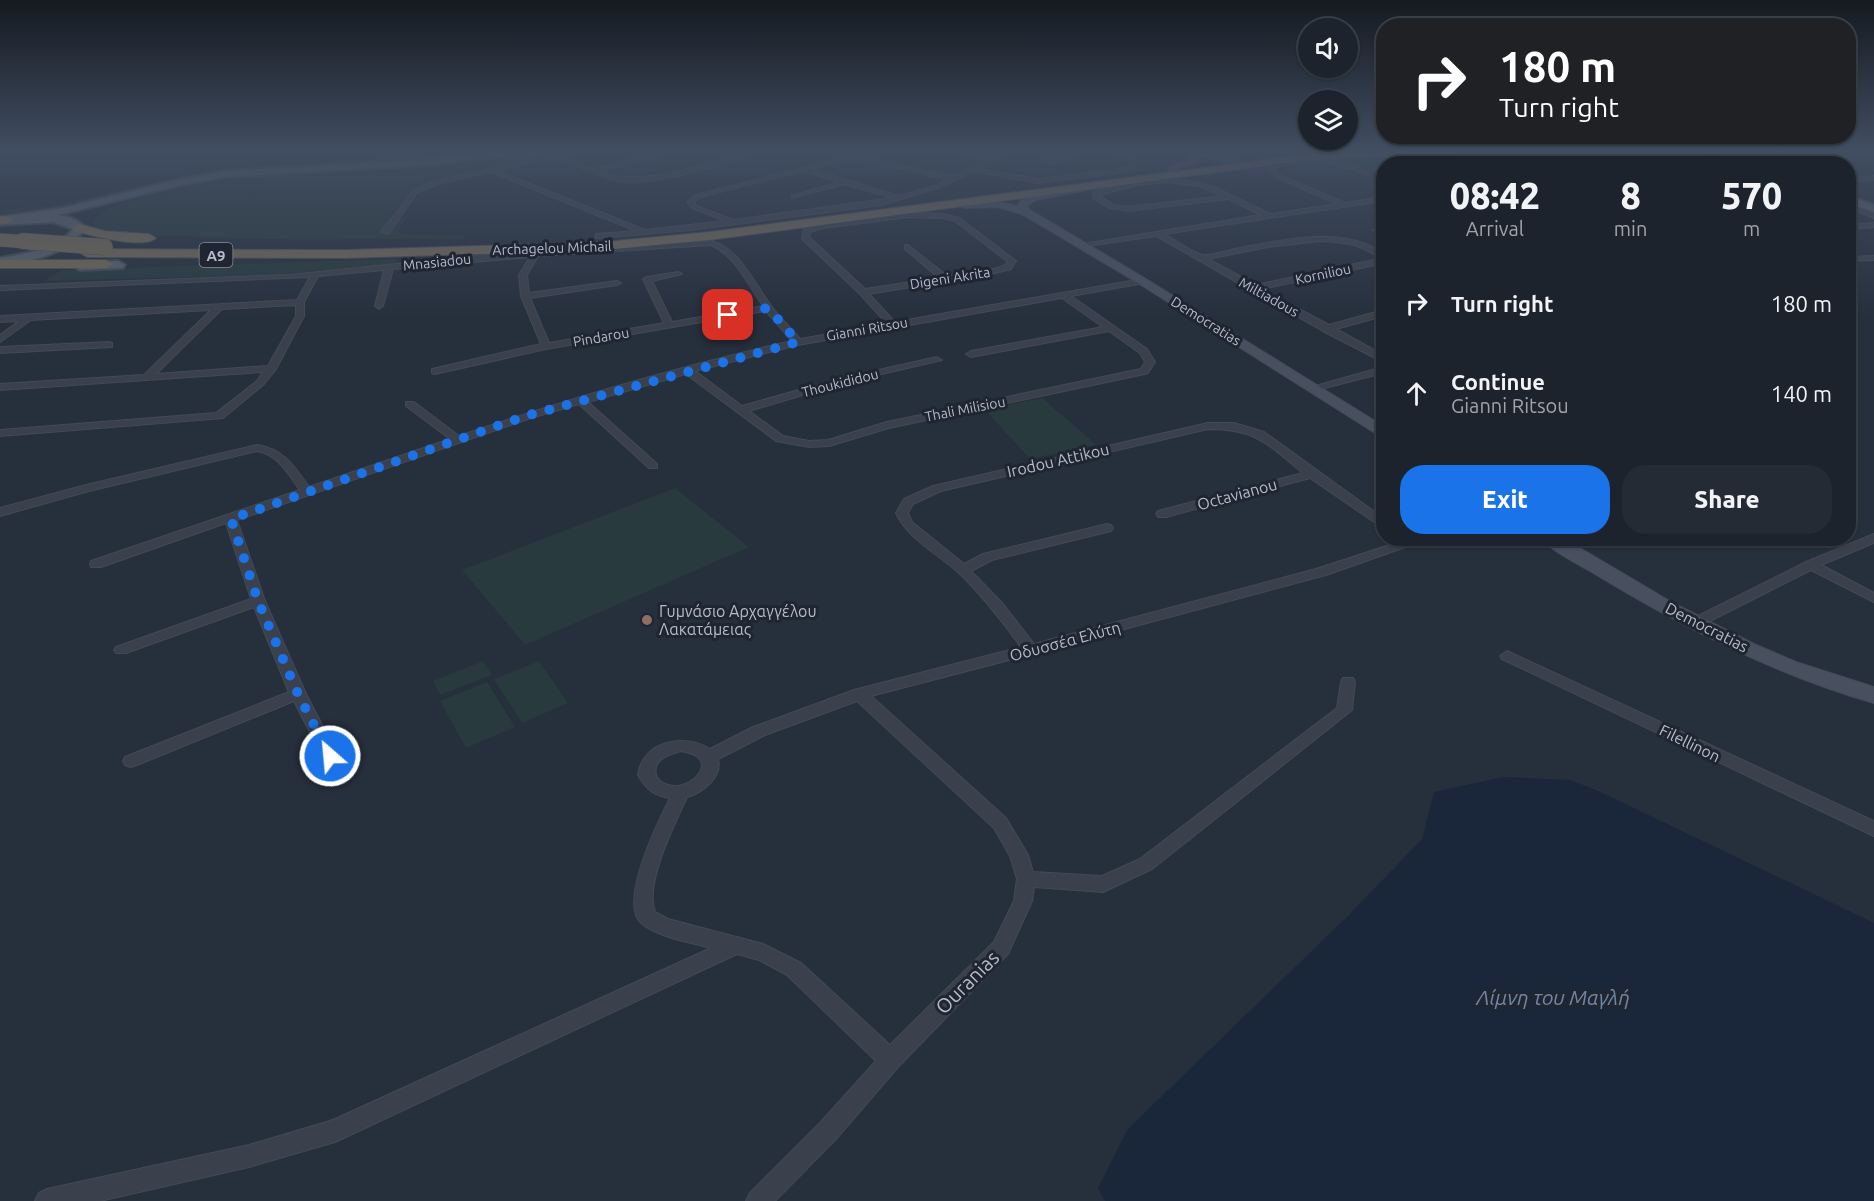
<!DOCTYPE html>
<meta charset="utf-8">
<style>
body{margin:0;font-family:Ubuntu,sans-serif;background:#252b35;color:#f1f3f6;height:100vh;display:flex;flex-direction:column;font-size:22px;white-space:nowrap}
*{box-sizing:border-box;margin:0}
p{font-size:20px;color:#a0a4aa}
.icon{flex:none;width:33px;height:33px;fill:none;stroke:currentColor;stroke-width:2;stroke-linecap:round;stroke-linejoin:round}
.map{position:relative;flex:1;overflow:hidden}
.side{position:absolute;left:1376px;top:156px;width:480px;height:390px;display:flex;flex-direction:column;background:#1c232d;border-radius:24px;box-shadow:0 2px 4px #0004,0 0 0 2px #3a4049}
.side>*{flex:none}
.top-card{position:absolute;left:1376px;top:18px;width:480px;height:126px;border-radius:24px;box-shadow:0 2px 4px #0004,0 0 0 2px #3a4049;background:#202124;color:#fff;overflow:hidden}
.buttons{position:absolute;left:1298px;top:18px;display:grid;gap:12px}
.buttons a{display:grid;place-items:center;width:60px;height:60px;border-radius:50%;background:#1c232d;box-shadow:0 2px 4px #0004,0 0 0 2px #3a4049;font-size:30px}
.pin{position:absolute;display:grid;place-items:center;width:51px;height:51px;color:#fff;margin:-26px;border-radius:12px;box-shadow:0 3px 9px #0006}
.me{position:absolute;width:66px;margin:-33px;rotate:333deg;stroke-linejoin:round;filter:drop-shadow(0 0 4px #0008)}
.turn{display:flex;align-items:center;gap:21px;height:126px;padding:0 24px;font-size:27px}
.turn .icon{width:78px;height:78px;stroke-width:2.5}
.turn b{display:block;font-size:42px;line-height:51px}
.eta{display:flex;justify-content:space-evenly;align-items:center;height:102px;text-align:center}
.eta b{font-size:36px;font-weight:800;line-height:42px}
.action{display:flex;gap:12px;margin-top:auto;padding:12px 24px}
.action a{flex:1;height:69px;border-radius:24px;background:#1a73e8;color:#fff;font-size:24px;font-weight:800;line-height:69px;text-align:center}
.action a+a{background:#252b35;color:#f1f3f6}
ul{padding:0;list-style:none}
li{display:flex;align-items:center;gap:18px;height:90px;padding:0 24px}
li div{flex:1}
li b{display:block;font-size:22px}
li em{font-style:normal}
.map>svg:first-child{display:block}
.green{fill:#283a3d}
.water{fill:#1a2639}
.lines{fill:none;stroke-linecap:round;stroke-linejoin:round}
.street-casing{stroke:#434a55;stroke-width:2}
.secondary-casing{stroke:#434a55;stroke-width:2}
.primary-casing{stroke:#434a55;stroke-width:4}
.highway-casing{stroke:#454c57;stroke-width:2}
.street{fill:#3a414c;fill-rule:evenodd}
.secondary{fill:#48505f;fill-rule:evenodd}
.primary{fill:#58606c;fill-rule:evenodd}
.highway{fill:#726857;fill-rule:evenodd}
.highway-bridge-far1-casing{stroke:#454c57;stroke-width:14;stroke-linecap:butt}
.highway-bridge-casing{stroke:#454c57;stroke-width:17;stroke-linecap:butt}
.highway-bridge-far1{stroke:#726857;stroke-width:13}
.highway-bridge{stroke:#726857;stroke-width:16}
.route{stroke:#1a73e8;stroke-width:10;stroke-dasharray:0 18}
.education-dot{fill:#8d6e63;stroke:#1f2631;stroke-width:2}
.labels{text-anchor:middle;dominant-baseline:central;stroke-width:6;stroke-linejoin:round;paint-order:stroke}
.far-street-label{font-size:14px;fill:#b6bcc8;stroke:#1f2631}
.shield{fill:#1f2631;stroke:#898f9b;stroke-width:1.5}
.shield-label{font-size:15px;font-weight:bold;fill:#b6bcc8}
.street-label{font-size:16px;fill:#b6bcc8;stroke:#1f2631}
.poi-label{font-size:16px;fill:#b6bcc8;stroke:#1f2631;text-anchor:start}
.near-street-label{font-size:20px;fill:#b6bcc8;stroke:#1f2631}
.near-water-label{font-size:21px;font-style:italic;fill:#7186a4;stroke:#1f2631}
</style>
<div class="map">
<svg width="1874" height="1201" viewBox="0 0 1874 1201">
<rect width="100%" height="100%" fill="#262f3c"/>
<g class="green">
<path d="M383 151H433L432 157 504 151 422 160 243 170 149 185 65 206 0 214V210L55 205 210 170 347 162Z"/>
<path d="M559 151H574L443 178 415 189 388 218 407 217 398 230 403 234 465 236 464 239C378 239 292 241 206 237 169 236 132 236 96 229L93 222C104 199 212 181 239 179 314 171 389 171 463 164 495 162 527 156 559 151Z"/>
<path d="M837 151H902L877 161Z"/>
<path d="M396 259 397 263 277 275 44 281 62 270Z"/>
<path d="M1043 398C1060 415 1079 428 1096 445L1030 459 984 409Z"/>
<path d="M675 488 749 547 525 645 462 570Z"/>
<path d="M483 661 492 675 440 695 433 681Z"/>
<path d="M539 661 568 703 522 723 494 679Z"/>
<path d="M487 682 515 727 466 748 440 701Z"/>
</g>
<path class="water" d="M1504 777 1570 780 1596 790 1874 923V1201H1105L1098 1188 1128 1129 1348 916 1422 839 1434 792Z"/>
<g class="lines">
<g class="street-casing">
<g id="street">
<path d="M574 151H587L562 157 593 169 667 151 670 153 599 172C648 188 701 164 748 151H759C732 164 652 185 623 182 599 179 580 165 557 160 547 157 510 168 498 171L645 230 725 221 692 208 687 202 696 195 845 157 868 159 954 176 987 159 945 151C959 151 980 158 991 157 998 156 1003 151 1011 151L978 169 1038 179 1120 169 1131 164 1127 158 1103 151C1117 151 1129 152 1137 164L1133 169 1121 173 1038 183 973 171 941 187 882 205 691 230 599 238H596V234L636 231 491 172 438 184 417 193 388 234 381 232 413 191 434 181ZM845 161 868 163 948 179 937 185 899 196 811 169ZM804 171 839 182 792 196V198L845 184 892 198 734 220 696 206 694 202 700 197Z"/>
<path d="M1078 151H1087L1054 165 1039 160 1042 158 1054 161Z"/>
<path d="M1754 151H1760L1772 158 1872 151 1874 155 1779 161 1783 164C1771 164 1761 160 1754 151Z"/>
<path d="M1704 157 1740 164 1704 161 1568 164Z"/>
<path d="M1328 160 1350 163 1370 173 1367 175C1338 163 1303 157 1273 169L1280 175 1345 203 1383 197V201L1164 234C1173 239 1196 255 1204 255 1216 255 1229 250 1240 248 1286 239 1342 226 1383 253L1380 264 1262 289 1329 325 1383 310V316L1336 329 1383 355V362L1323 331 1156 236 1080 247 1076 245 1261 215 1229 199 1128 211 1109 208 1093 198V193L1099 190 1148 180 1176 178 1214 187 1270 214 1337 204 1276 177 1266 169 1285 162ZM1167 182 1198 186 1222 196 1128 207 1113 205 1099 195 1138 185ZM1321 241C1343 242 1359 244 1377 256L1374 260 1256 285 1208 259 1268 247Z"/>
<path d="M1874 176V180L1848 182V178Z"/>
<path d="M1848 203 1874 213V218L1848 207Z"/>
<path d="M910 213 943 214 959 218 1016 261 1011 269 995 273 869 294 895 322 1142 279H1145V283L1071 296 1147 349 1155 362 1148 373 1145 374 889 428 829 446 809 447 776 441 686 374 588 402 657 464V468H649L579 404 531 418 237 520 265 601 306 694 338 756 336 760 330 762 324 760 294 701 137 765 131 767 125 765 123 761 125 757 289 692 254 607 126 653H116L114 650 116 647 251 599 226 523 101 567H91L90 564 91 561 300 490C288 474 279 455 257 451L89 491 0 516V508L86 485 257 445C284 449 294 466 309 487L450 439 406 406V402H414L459 436C568 399 680 366 792 341L766 311 546 349 435 374 432 373V369L541 344 521 296 519 275 530 257 393 269 383 306 379 309 375 306 384 270 318 276 304 302V316L276 369 263 385 223 418 0 436V430L216 413 257 381 263 372 0 390V384L144 375 211 310 31 320 0 342V335L19 321 0 322V316L297 300 310 277 0 290V286L290 275 472 256 712 241C741 250 754 284 772 307 780 318 791 328 800 339L887 324 860 294 802 239 804 229 822 224ZM910 217 943 218 955 221 1008 262C1000 272 961 274 947 276L908 245H905V249L939 278 865 289 809 237 810 232 823 228ZM711 245C736 256 748 285 763 306L672 322 652 281 682 274 678 272 647 277 643 279 664 323 549 343 530 298 617 285 621 283 617 281 529 293 527 275 538 256ZM1062 298 1103 327 971 351 966 354 971 357 1109 331 1140 353 1145 362 1141 369 887 422 828 440 809 441 783 436 749 411 843 383 942 360 937 357 838 379 742 406 695 371 798 345ZM296 305V316L268 366 156 374 222 309Z"/>
<path d="M1874 223V227L1848 229V225Z"/>
<path d="M1383 227V231L1377 232 1373 230Z"/>
<path d="M1874 256V260L1848 261V257Z"/>
<path d="M109 342 112 343V347L0 353V347Z"/>
<path d="M1383 367V373L1313 391 1308 388Z"/>
<path d="M1208 423H1234L1264 432 1383 518V528L1310 478 1166 517H1158L1156 514 1158 511 1303 473C1267 444 1257 429 1208 429L941 491 913 504 908 513 912 522 964 564 983 554 1107 524 1111 525 1113 528 1111 531 992 560 971 571 1003 604 1034 644 1316 569 1411 538H1431L1326 575 1039 652 1032 656 1028 655 871 696 1006 818 1028 855 1033 872 1102 876 1140 859 1337 708 1341 682 1343 678H1353L1355 682 1352 710 1152 869 1103 892 1034 887 1032 901 1008 954 898 1067 836 1139 775 1201H746L750 1193 820 1123 876 1061 787 975 759 960 737 954 335 1142 249 1167 100 1201H35L39 1193 47 1189 249 1145 333 1120 711 948C690 942 660 938 642 924 617 903 658 822 670 798 654 796 646 789 638 775 642 741 684 733 710 749L753 727 854 690 1021 647C1002 621 982 595 959 573 938 554 908 539 896 513L904 499 933 486ZM857 701 994 828 1010 856 1017 879 1014 901 994 942 890 1045 801 963 763 944 668 919 655 912C644 883 675 824 687 797 702 793 723 777 718 759L765 735ZM680 751C724 756 692 793 668 785 654 781 651 767 663 758 668 755 675 753 680 751Z"/>
<path d="M1874 534V543L1821 565 1874 593V602L1811 570 1700 626 1695 627 1688 623 1690 620 1806 562Z"/>
<path d="M1507 651 1874 821V836L1502 659 1500 656Z"/>
</g>
</g>
<g class="secondary-casing">
<g id="secondary">
<path d="M1184 151H1199L1243 161 1239 164 1199 157 1197 163 1169 171V167L1190 159 1191 157Z"/>
<path d="M1090 184 1093 185V189L1036 200 1027 206 1030 210 1146 279 1383 426V438L1138 283 1022 214 998 207 964 208 959 205C972 196 1003 202 1017 206L1022 200 1030 196Z"/>
<path d="M1541 538H1563L1673 603 1754 644 1796 662 1874 687V703C1774 674 1684 628 1595 574 1580 565 1551 551 1541 538Z"/>
</g>
</g>
<g class="primary-casing">
<g id="primary">
<path d="M497 151H558L510 160 505 156 430 165 225 177 177 186 58 215C69 217 78 219 85 228 69 255 29 261 0 266V258C23 254 59 249 73 229L53 222 0 225V217L63 208 177 180 225 171 430 159Z"/>
<path d="M1700 151H1717L1757 164H1739Z"/>
<path d="M1848 196 1874 205V212L1848 203Z"/>
<path d="M118 261 125 265 123 268 80 270 73 266 80 262Z"/>
</g>
</g>
<g class="highway-casing">
<g id="highway">
<path d="M1349 151H1462L1457 154 1385 158 1380 156 1302 161 709 240 604 250 345 258 87 257 80 253 87 249 345 250 604 242 709 232 1302 155Z"/>
<path d="M0 216 11 217 13 220 11 223 0 224Z"/>
<path d="M79 224 105 231 149 234 156 238C144 250 90 235 74 231L72 228Z"/>
<path d="M0 260H106L113 264 106 268H0Z"/>
</g>
</g>
<use href="#street" class="street"/>
<use href="#secondary" class="secondary"/>
<use href="#primary" class="primary"/>
<use href="#highway" class="highway"/>
<g class="highway-bridge-far1-casing">
<path id="highway-bridge-far1" d="M0 240 45 243"/>
</g>
<g class="highway-bridge-casing">
<path id="highway-bridge" d="M22 241 105 247"/>
</g>
<use href="#highway-bridge-far1" class="highway-bridge-far1"/>
<use href="#highway-bridge" class="highway-bridge"/>
</g>
<linearGradient id="sky" x2="0" y2="1"><stop stop-color="#151a21"/><stop offset="0.47" stop-color="#414d61"/><stop offset="1" stop-color="#414d61" stop-opacity="0"/></linearGradient>
<rect width="1874" height="319" fill="url(#sky)"/>
<g class="lines">
<path class="route" d="M330 756 298 694 258 601 231 519 526 416 798 342 768 308 728 315"/>
</g>
<circle class="education-dot" cx="647" cy="620" r="6"/>
<g class="labels">
<g class="far-street-label">
<text transform="translate(552 248) rotate(-2)">Archagelou Michail</text>
<text transform="translate(437 262) rotate(-6)">Mnasiadou</text>
<text transform="translate(1323 274) rotate(-12)">Korniliou</text>
<text transform="translate(950 278) rotate(-9)">Digeni Akrita</text>
<text transform="translate(1269 297) rotate(29)">Miltiadous</text>
<text transform="translate(1206 321) rotate(32)">Democratias</text>
<text transform="translate(867 329) rotate(-10)">Gianni Ritsou</text>
<text transform="translate(601 337) rotate(-10)">Pindarou</text>
<text transform="translate(840 383) rotate(-14)">Thoukididou</text>
<text transform="translate(965 409) rotate(-11)">Thali Milisiou</text>
</g>
<rect class="shield" x="199.5" y="243" width="33" height="24" rx="4.5"/>
<g class="shield-label">
<text x="216" y="255">A9</text>
</g>
<g class="street-label">
<text transform="translate(1058 460) rotate(-13)">Irodou Attikou</text>
<text transform="translate(1237 494) rotate(-15)">Octavianou</text>
<text transform="translate(1707 627) rotate(27)">Democratias</text>
<text transform="translate(1065 641) rotate(-15)">Οδυσσέα Ελύτη</text>
<text transform="translate(1690 743) rotate(26)">Filellinon</text>
</g>
<g class="poi-label">
<text x="659" y="611">Γυμνάσιο Αρχαγγέλου<tspan x="659" dy="18">Λακατάμειας</tspan></text>
</g>
<g class="near-street-label">
<text transform="translate(967 982) rotate(-45)">Ouranias</text>
</g>
<g class="near-water-label">
<text x="1553" y="997">Λίμνη του Μαγλή</text>
</g>
</g>
</svg>
<div class="buttons">
<a><svg class="icon" aria-label="sound" viewBox="0 0 24 24"><path d="M4 9h4l5-4v14l-5-4H4zM17 9q2 3 0 6"/></svg></a>
<a><svg class="icon" aria-label="layers" viewBox="0 0 24 24"><path d="M12 4l9 5-9 5-9-5zM3 14l9 5 9-5"/></svg></a>
</div>
<div class="pin" style="left:728px;top:315px;background:#d93025"><svg class="icon" aria-label="arrive" viewBox="0 0 24 24"><path d="M6 21V4h12l-3 4 3 4H6"/></svg></div>
<svg class="me" style="left:330px;top:756px" viewBox="-20 -20 40 40"><circle r="17" fill="#1a73e8" stroke="#fff" stroke-width="3"/><path d="M0-11L8 9 0 5-8 9z" fill="#fff"/></svg>
<div class="top-card">
<div class="turn"><svg class="icon" aria-label="right" viewBox="0 0 24 24"><path d="M7 20v-9h11M14 6l5 5-5 5"/></svg><div><b>180 m</b>Turn right</div></div>
</div>
<section class="side">
<div class="eta">
<div><b>08:42</b><p>Arrival</p></div>
<div><b>8</b><p>min</p></div>
<div><b>570</b><p>m</p></div>
</div>
<ul>
<li><svg class="icon" aria-label="right" viewBox="0 0 24 24"><path d="M7 20v-9h11M14 6l5 5-5 5"/></svg><div><b>Turn right</b></div><em>180 m</em></li>
<li><svg class="icon" aria-label="ahead" viewBox="0 0 24 24"><path d="M12 20V5M6 11l6-6 6 6"/></svg><div><b>Continue</b><p>Gianni Ritsou</p></div><em>140 m</em></li>
</ul>
<div class="action"><a>Exit</a><a>Share</a></div>
</section>
</div>
